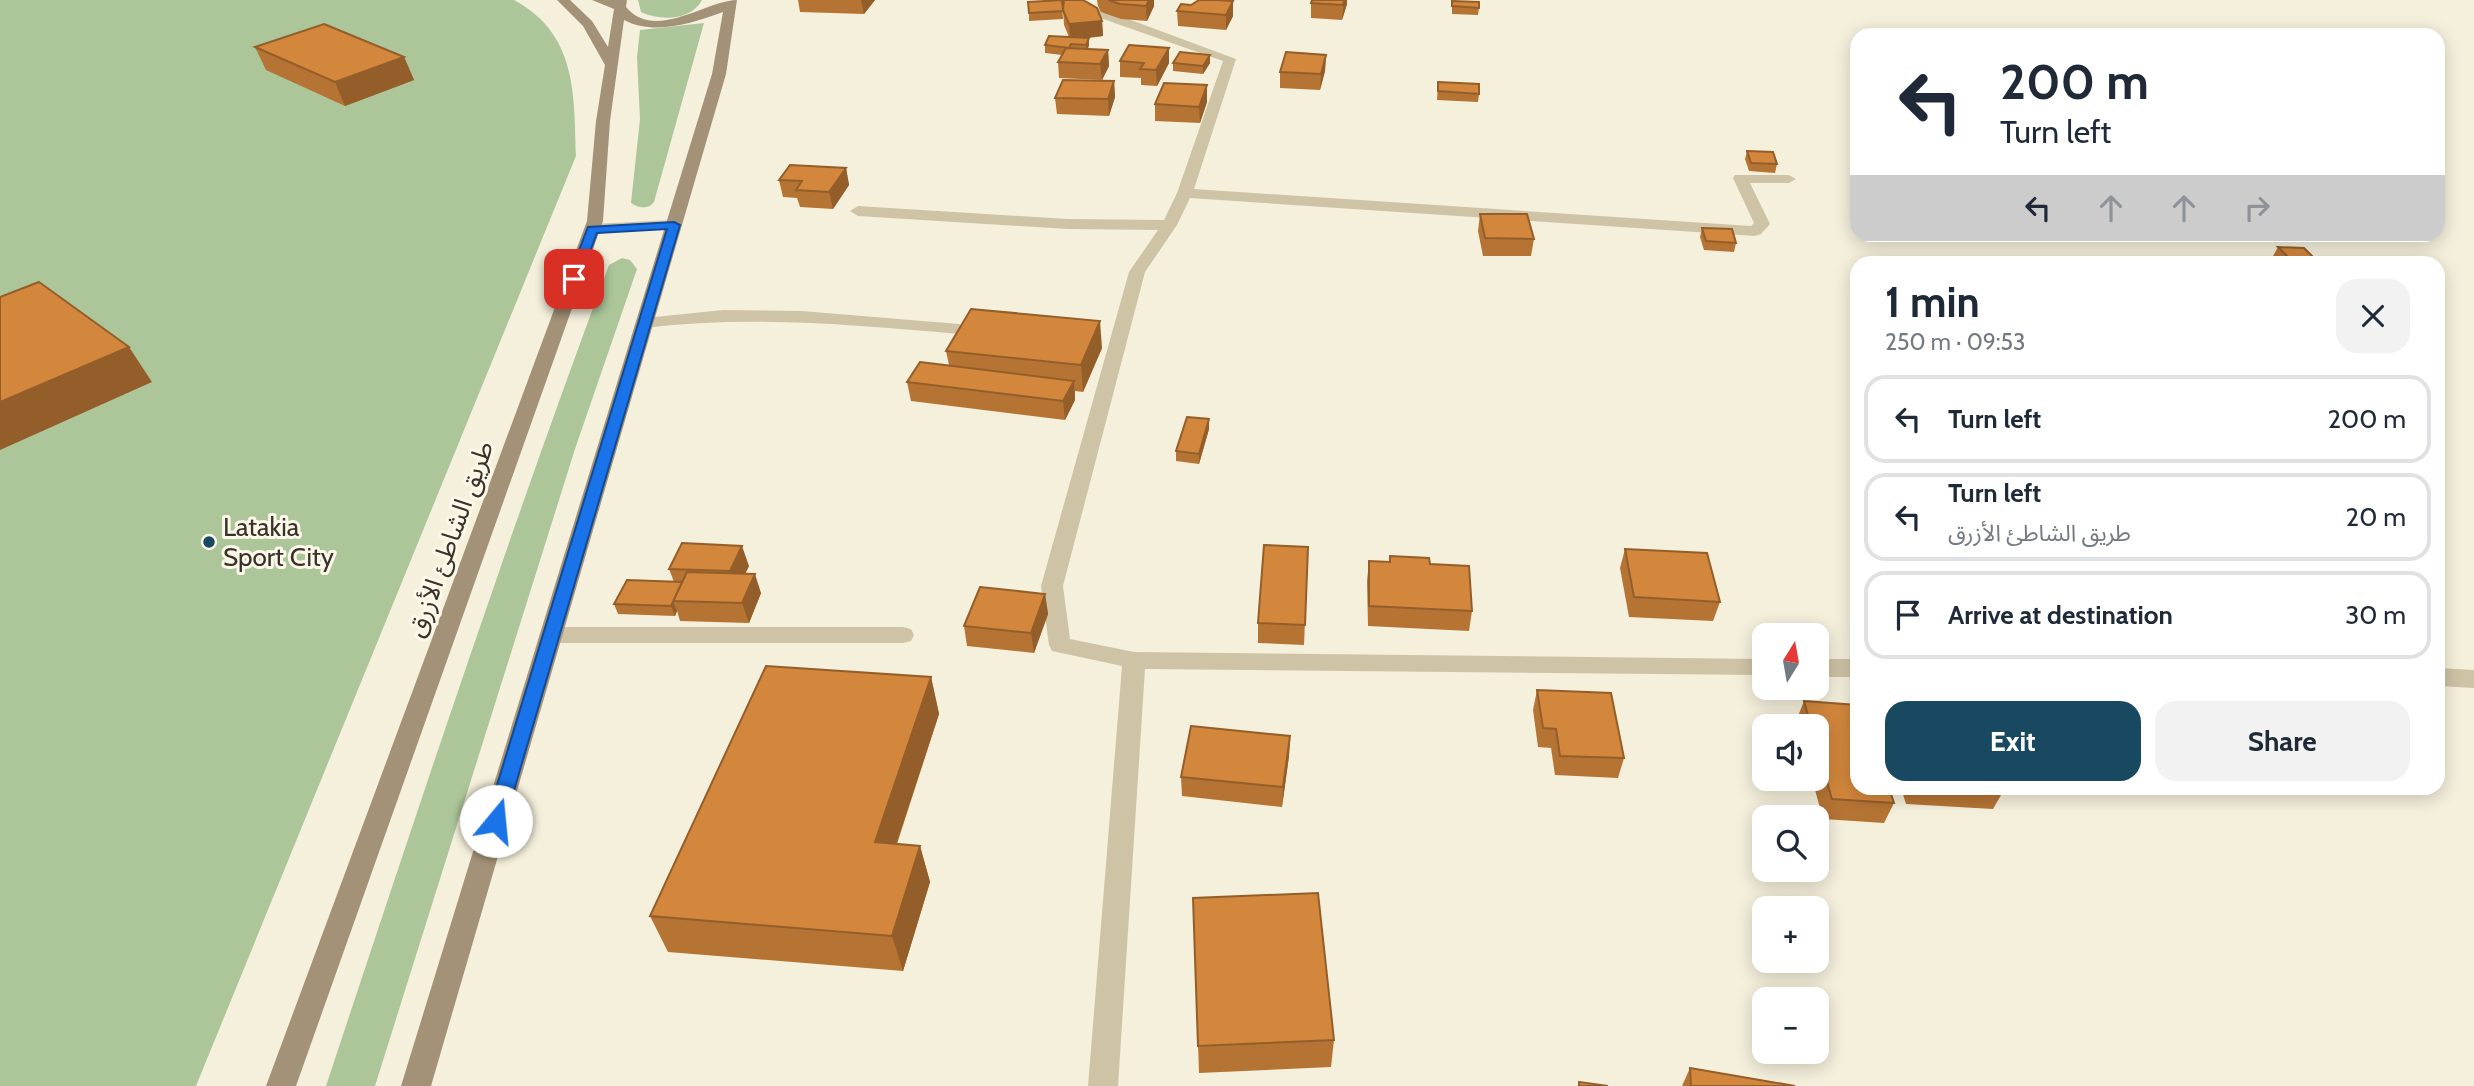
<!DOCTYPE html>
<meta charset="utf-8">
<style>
body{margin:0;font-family:Cabin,"Noto Sans Arabic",sans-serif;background:#f2f2f3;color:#1f2937;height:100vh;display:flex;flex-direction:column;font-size:26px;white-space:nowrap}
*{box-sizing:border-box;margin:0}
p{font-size:23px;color:#747a83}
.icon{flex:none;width:38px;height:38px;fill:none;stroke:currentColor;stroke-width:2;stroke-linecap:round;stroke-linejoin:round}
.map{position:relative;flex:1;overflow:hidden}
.drawer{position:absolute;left:1850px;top:256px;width:595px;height:539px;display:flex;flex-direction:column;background:#fff;border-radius:21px;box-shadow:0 4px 18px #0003}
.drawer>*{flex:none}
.guide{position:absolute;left:1850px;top:28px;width:595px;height:214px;border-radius:21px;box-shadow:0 4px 18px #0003;background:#fff;color:#1f2937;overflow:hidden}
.needle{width:46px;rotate:11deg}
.tools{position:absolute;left:1752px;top:623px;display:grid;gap:14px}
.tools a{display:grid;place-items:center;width:77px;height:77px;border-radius:14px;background:#fff;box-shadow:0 4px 18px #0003;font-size:35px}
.pin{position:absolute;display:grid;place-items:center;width:60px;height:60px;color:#fff;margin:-30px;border-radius:14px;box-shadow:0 4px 10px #0006}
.me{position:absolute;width:77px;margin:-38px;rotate:17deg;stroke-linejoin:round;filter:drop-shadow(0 0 5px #0008)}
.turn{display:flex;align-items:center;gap:24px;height:147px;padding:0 35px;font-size:32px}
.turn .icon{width:91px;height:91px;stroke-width:2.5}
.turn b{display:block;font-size:49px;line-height:60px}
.lanes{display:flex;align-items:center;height:66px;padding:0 35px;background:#0003;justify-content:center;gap:35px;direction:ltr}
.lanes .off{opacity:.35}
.round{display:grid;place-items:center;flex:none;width:74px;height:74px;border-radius:21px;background:#f2f2f3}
.summary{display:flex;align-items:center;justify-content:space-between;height:119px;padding:0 35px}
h1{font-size:42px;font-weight:800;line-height:52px}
.button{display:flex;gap:14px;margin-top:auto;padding:14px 35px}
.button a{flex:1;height:80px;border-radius:21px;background:#184961;color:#fff;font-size:28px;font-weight:800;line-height:80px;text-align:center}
.button a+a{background:#f2f2f3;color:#1f2937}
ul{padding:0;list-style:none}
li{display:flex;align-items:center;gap:21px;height:88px;margin:0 14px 10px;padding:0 21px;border:4px solid #e0e1e3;border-radius:21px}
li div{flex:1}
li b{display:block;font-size:26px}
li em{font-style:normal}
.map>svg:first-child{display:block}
.green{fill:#acc69a}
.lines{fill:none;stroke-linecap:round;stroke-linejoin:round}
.street{fill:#cfc3a6;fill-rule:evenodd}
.secondary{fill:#a39277;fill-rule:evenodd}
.wall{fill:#b57434}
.shaded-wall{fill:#945e2a}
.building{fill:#d3873c;stroke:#945e2a;stroke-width:2}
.route{fill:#1a73e8;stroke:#114b97;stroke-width:2}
.poi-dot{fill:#184961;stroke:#fcf8e9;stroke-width:2.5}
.labels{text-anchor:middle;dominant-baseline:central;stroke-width:6;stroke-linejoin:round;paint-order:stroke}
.poi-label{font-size:26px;fill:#3a3228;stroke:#fcf8e9;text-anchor:start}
.street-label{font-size:26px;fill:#3a3228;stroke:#fcf8e9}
</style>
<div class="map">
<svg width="2474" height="1086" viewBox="0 0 2474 1086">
<rect width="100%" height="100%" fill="#f5f0dc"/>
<g class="green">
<path d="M0 0H514C577 34 574 93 576 156L196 1086H0Z"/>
<path d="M638 0H702C691 21 660 21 641 12Z"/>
<path d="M704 23 654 202C648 210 638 208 631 203L640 119 637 57 640 30Z"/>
<path d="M622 258 630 260 637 269 575 449 375 1086H326C417 811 508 536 609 265Z"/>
</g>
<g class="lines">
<g class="street">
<path d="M1065 0H1077L1236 59 1194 189 1751 226 1754 223 1733 178 1735 175H1789L1796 179 1789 183H1750L1770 224 1761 234 1755 236 1190 198 1177 225 1145 272 1063 586 1070 639 1134 652 1764 659V675L1145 669 1118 1086H1088L1122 666 1052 651 1049 645 1041 586 1129 272 1158 230 1068 229 858 216 850 211 858 206 1068 219 1164 220 1177 193 1223 61 1069 7Z"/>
<path d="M674 220 682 225 680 228 592 234 584 229 592 224Z"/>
<path d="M723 310 802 311 959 324 968 329 959 334C854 325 750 315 645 328L636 323 645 318Z"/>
<path d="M551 627H903L911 629 914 635 911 641 903 643H551L543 641 540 635 543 629Z"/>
<rect x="1816" y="659" width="41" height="18"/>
<path d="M2438 668 2474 670V688L2438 686Z"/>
</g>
<path class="secondary" d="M557 0H570L592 21 608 47 614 9 592 0H627L626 7C655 42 707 0 737 0L726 74 431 1086H401L712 74 723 12C693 23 654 36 624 20L610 121 603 221 296 1086H266L587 221 596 121 605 65 583 26Z"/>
</g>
<g class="wall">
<path d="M798 0H875L864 14 800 12Z"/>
<path d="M1062 0 1063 19 1029 21V13Z"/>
<path d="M1097 0H1154V6L1147 21 1121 19 1101 12 1098 6Z"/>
<path d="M1233 1V16L1226 30 1178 26 1177 11 1191 5Z"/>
<path d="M1452 1 1479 8 1478 15 1452 14Z"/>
<path d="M1311 3 1347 4 1342 20 1311 18Z"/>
<path d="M1063 10 1102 21 1103 36 1089 38V45L1088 49 1108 50 1109 66 1102 80 1059 78 1058 62 1062 55 1045 53V45L1069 37 1064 25Z"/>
<path d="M255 47 404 57 414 80 345 106 266 70Z"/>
<path d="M1326 55 1325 71 1320 90 1280 88V72Z"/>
<path d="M1120 61 1169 63 1157 86 1141 85V78L1120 77Z"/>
<path d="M1173 63H1210L1203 74 1173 71Z"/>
<path d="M1114 81 1115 97 1109 116 1057 114 1055 98Z"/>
<path d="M1438 82 1479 94 1478 102 1437 100Z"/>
<path d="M1207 85V102L1200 123 1155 121V104Z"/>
<path d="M1747 151 1777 164 1775 173 1749 171 1745 159Z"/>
<path d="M846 168 849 185 833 209 800 207 797 198 783 197 779 180Z"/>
<path d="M1480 214 1534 239 1531 256H1483L1478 231Z"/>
<path d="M1702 228 1736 243 1734 252 1704 250 1700 237Z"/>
<path d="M2278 247 2315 259 2313 262H2279L2273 256Z"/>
<path d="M1102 348 1083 392 1075 391V400L1065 420 911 401 907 382 949 365 946 351Z"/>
<path d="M1209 419V429L1199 464 1176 461V451Z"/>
<path d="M1308 547 1304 645 1258 643V623Z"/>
<path d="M1625 549 1720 602 1713 621 1629 617 1620 568Z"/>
<path d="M1390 556 1430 564 1472 611 1469 631 1368 626 1367 581 1369 561 1390 562Z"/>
<path d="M749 566 745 573 761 593 749 623 680 621 677 611 675 616 618 614 614 604 674 582 669 569Z"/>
<path d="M1045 594 1048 614 1034 653 967 646 964 626Z"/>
<path d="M931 677 939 714 897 844 920 846 930 882 903 971 668 952 650 916Z"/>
<path d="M1537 690 1624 758 1618 778 1555 775 1551 748 1538 747 1533 710Z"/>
<path d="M1804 701 1894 803 1884 823 1823 819 1812 779H1816V726H1798L1796 721Z"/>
<path d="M1290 736 1289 756 1282 807 1182 796 1181 777Z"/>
<path d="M1901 788H2003L2004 790 1993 809 1906 804Z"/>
<path d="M1193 898 1334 1040 1331 1067 1199 1073Z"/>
<path d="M1690 1068 1795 1086H1682Z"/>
</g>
<g class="shaded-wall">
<path d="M861 0H875L864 14Z"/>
<path d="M1149 0H1154V6L1147 21 1146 6Z"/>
<path d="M1344 0H1347V4L1342 20Z"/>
<path d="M1233 1V16L1226 30V15Z"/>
<path d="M1102 21 1103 36 1070 39 1069 24Z"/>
<path d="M1089 38V45L1086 53V45Z"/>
<path d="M1169 48V63L1157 86 1156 70Z"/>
<path d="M1108 50 1109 66 1102 80 1100 64Z"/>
<path d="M1210 55V63L1203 74V66Z"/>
<path d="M1326 55 1325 71 1320 90 1321 74Z"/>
<path d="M404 57 414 80 345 106 335 82Z"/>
<path d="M1114 81 1115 97 1109 116 1108 99Z"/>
<path d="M1207 85V102L1200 123 1199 107Z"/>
<path d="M846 168 849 185 833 209 829 192Z"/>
<path d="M1100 321 1102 348 1083 392 1081 365Z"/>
<path d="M129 347 152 382 0 450V402Z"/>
<path d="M1074 381 1075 400 1065 420 1063 401Z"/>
<path d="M1209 419V429L1199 464V454Z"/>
<path d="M742 546 749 566 737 591 730 571Z"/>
<path d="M755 574 761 593 749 623 742 603Z"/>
<path d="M1045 594 1048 614 1034 653 1031 633Z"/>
<path d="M673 601 677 611 675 616 671 606Z"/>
<path d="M931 677 939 714 885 878 875 842Z"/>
<path d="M1290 736 1289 756 1282 807 1283 787Z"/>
<path d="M920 846 930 882 903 971 892 936Z"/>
</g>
<g class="building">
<path d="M1062 0 1063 11 1029 13 1028 2Z"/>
<path d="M1064 0H1083L1097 8 1102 21 1069 24 1063 10Z"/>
<path d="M1108 0H1149L1146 6 1120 4Z"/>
<path d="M1199 0H1216L1233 1 1226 15 1177 11 1181 4 1191 5Z"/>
<path d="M1312 0H1344L1343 5 1311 3Z"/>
<path d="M1452 1 1479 2V8L1452 6Z"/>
<path d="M324 24 404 57 335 82 255 47Z"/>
<path d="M1049 36 1089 38 1086 45 1071 44 1069 48 1045 45Z"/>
<path d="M1129 45 1169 48 1156 70 1140 69 1144 63 1120 61Z"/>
<path d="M1066 48 1108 50 1100 64 1058 62Z"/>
<path d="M1180 52 1210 55 1203 66 1173 63Z"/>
<path d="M1286 52 1326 55 1321 74 1280 72Z"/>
<path d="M1063 80 1114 81 1108 99 1055 98Z"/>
<path d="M1438 82 1479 84V94L1438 91Z"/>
<path d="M1164 83 1207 85 1199 107 1155 104Z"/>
<path d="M1747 151 1773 152 1777 164 1751 163Z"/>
<path d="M790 165 846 168 829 192 796 190 802 181 779 180Z"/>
<path d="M1480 214H1527L1534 239 1485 238Z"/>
<path d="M1702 228 1732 229 1736 243 1706 241Z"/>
<path d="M2278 247 2304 248 2315 259H2290Z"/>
<path d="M39 282 129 347 0 402V297Z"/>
<path d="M971 309 1100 321 1081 365 946 351Z"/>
<path d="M920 362 1074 381 1063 401 907 382Z"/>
<path d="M1187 417 1209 419 1199 454 1176 451Z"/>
<path d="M682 543 742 546 730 571 669 569Z"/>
<path d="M1264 545 1308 547 1305 625 1258 623Z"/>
<path d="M1625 549 1707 553 1720 602 1634 597Z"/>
<path d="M1390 556 1429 558 1430 564 1469 566 1472 611 1369 606V561L1390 562Z"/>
<path d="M687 572 755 574 742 603 673 601Z"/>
<path d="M627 580 682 582 671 606 614 604Z"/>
<path d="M980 587 1045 594 1031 633 964 626Z"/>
<path d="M766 666 931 677 875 842 920 846 892 936 650 916Z"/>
<path d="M1537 690 1611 693 1624 758 1560 756 1556 729 1543 728Z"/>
<path d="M1804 701 1857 705V788H1889L1894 803 1832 799 1816 744V726H1811Z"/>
<path d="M1191 726 1290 736 1283 787 1181 777Z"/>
<path d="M1972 788H2003L2004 790Z"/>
<path d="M1318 893 1334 1040 1198 1046 1193 898Z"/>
<path d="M1690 1068 1795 1086H1691Z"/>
<path d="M1579 1082 1608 1086H1579Z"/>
</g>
<path class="route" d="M674 222 680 225 505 821 502 827 496 829 489 827 486 821 667 229 597 233 580 279 574 283 568 279 588 227Z"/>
<circle class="poi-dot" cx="209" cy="542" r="7"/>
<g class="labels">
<g class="poi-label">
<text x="223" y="527">Latakia<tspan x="223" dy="30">Sport City</tspan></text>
</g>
<g class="street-label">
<text transform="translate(450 539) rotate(-70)">طريق الشاطئ الأزرق</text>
</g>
</g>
</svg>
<div class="tools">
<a><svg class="needle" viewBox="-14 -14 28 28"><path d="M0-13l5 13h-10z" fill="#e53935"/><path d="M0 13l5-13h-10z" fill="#747a83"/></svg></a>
<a><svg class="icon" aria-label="sound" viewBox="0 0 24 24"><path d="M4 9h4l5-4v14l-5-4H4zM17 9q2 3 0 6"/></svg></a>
<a><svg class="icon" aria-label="search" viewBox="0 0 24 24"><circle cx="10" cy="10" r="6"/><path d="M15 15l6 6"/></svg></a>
<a>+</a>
<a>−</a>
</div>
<div class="pin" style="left:574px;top:279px;background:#d93025"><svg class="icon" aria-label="arrive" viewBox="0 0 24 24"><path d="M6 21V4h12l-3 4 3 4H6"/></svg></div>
<svg class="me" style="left:496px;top:821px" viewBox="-20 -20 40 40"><circle r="19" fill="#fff"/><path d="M0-13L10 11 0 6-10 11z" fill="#1a73e8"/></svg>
<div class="guide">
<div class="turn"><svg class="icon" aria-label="left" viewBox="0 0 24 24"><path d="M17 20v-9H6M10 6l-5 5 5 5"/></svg><div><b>200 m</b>Turn left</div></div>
<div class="lanes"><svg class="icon" aria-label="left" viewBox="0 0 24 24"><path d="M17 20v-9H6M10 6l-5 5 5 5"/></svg><svg class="icon off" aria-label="ahead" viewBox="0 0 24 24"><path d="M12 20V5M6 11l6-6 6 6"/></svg><svg class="icon off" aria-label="ahead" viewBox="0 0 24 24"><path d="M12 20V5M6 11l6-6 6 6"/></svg><svg class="icon off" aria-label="right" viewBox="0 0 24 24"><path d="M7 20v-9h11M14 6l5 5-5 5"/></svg></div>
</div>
<section class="drawer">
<div class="summary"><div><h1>1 min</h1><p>250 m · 09:53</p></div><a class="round"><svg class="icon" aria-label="close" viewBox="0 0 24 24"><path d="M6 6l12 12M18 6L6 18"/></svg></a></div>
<ul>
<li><svg class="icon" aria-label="left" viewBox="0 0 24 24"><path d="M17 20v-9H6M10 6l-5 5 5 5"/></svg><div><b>Turn left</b></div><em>200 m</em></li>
<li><svg class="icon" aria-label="left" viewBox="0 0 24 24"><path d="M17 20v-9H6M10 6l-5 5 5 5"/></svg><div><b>Turn left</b><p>طريق الشاطئ الأزرق</p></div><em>20 m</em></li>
<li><svg class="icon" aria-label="arrive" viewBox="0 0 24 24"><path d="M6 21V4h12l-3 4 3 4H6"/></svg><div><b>Arrive at destination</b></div><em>30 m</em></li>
</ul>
<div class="button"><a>Exit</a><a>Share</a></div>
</section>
</div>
